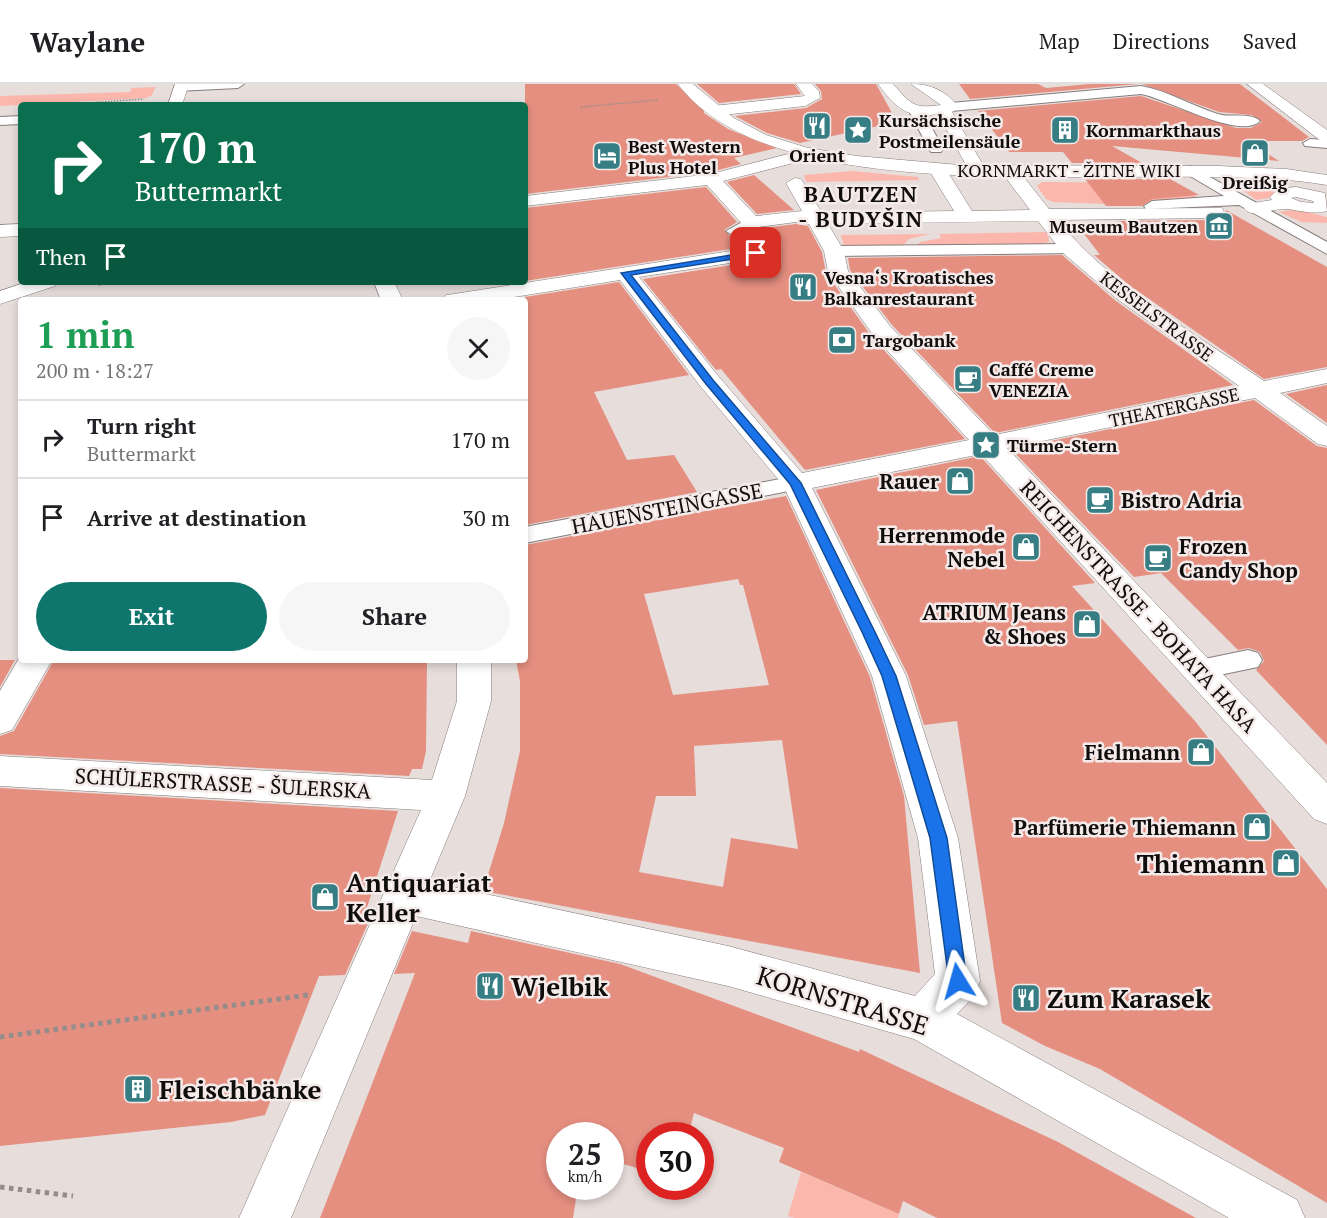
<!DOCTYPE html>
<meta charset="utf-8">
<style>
body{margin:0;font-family:"PT Serif",serif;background:#f6f6f6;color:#202124;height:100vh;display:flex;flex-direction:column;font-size:22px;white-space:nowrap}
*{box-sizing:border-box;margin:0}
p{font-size:20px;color:#757577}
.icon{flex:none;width:33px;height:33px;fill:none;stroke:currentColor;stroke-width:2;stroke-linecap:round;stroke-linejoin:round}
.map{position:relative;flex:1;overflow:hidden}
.panel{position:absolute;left:18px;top:213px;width:510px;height:366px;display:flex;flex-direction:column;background:#fff;border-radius:6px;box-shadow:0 3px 9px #0003}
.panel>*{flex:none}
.banner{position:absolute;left:18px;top:18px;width:510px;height:183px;border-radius:6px;box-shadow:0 3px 9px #0003;background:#0b6e4f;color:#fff;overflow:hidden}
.speed{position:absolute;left:546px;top:1038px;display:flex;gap:12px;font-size:30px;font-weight:700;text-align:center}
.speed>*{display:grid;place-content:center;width:78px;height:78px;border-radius:50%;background:#fff;box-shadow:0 3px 9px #0003;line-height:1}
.speed small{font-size:15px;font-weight:400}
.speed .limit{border:9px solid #d22;background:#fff;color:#111}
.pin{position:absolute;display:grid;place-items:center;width:51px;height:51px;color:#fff;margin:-26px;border-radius:12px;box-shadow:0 3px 9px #0006}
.me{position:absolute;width:66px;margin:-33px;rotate:352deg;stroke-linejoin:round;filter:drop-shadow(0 0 4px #0008)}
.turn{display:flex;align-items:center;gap:21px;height:126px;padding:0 18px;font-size:27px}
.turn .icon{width:78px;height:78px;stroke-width:2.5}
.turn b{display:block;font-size:42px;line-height:51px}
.then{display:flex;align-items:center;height:57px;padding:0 18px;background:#0003;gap:12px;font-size:22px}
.round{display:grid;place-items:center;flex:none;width:63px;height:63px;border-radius:32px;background:#f6f6f6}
.headline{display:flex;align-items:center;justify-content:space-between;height:102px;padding:0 18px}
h1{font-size:36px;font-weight:800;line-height:45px;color:#1e9e55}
.button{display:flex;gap:12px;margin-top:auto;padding:12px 18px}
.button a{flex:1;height:69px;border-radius:36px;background:#0f766e;color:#fff;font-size:24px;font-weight:800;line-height:69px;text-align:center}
.button a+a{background:#f6f6f6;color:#202124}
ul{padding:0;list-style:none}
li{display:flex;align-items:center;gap:18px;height:78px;padding:0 18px;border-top:2px solid #e0e0e0}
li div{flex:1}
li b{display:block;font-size:22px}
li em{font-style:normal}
header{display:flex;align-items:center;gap:36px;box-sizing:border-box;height:84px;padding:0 30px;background:#fff;border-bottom:2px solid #e0e0e0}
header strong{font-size:28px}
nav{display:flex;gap:33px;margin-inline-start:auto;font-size:21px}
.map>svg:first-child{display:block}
.green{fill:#fcb7ac}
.building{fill:#e58f81;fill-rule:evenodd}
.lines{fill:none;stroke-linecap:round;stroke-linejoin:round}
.lane-casing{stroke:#867d7c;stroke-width:2}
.street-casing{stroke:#867d7c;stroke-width:1}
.secondary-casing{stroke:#867d7c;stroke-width:1}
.path-far2{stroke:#948d8b;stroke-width:1.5;stroke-dasharray:1.5 1.5;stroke-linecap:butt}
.path-far1{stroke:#948d8b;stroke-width:2;stroke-dasharray:2 2;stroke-linecap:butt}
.path{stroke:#948d8b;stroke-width:5;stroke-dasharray:4.5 4.5;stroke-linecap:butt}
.lane{fill:#fff;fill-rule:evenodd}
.street{fill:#fff;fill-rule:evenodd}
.secondary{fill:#fff;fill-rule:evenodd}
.route{fill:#1a73e8;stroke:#114b97;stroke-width:1.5}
.labels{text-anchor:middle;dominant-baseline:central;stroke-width:5;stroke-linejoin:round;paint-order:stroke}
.far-poi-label{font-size:18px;font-weight:bold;fill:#100d0d;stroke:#f4eae9;text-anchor:start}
.far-street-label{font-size:18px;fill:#100d0d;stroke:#f4eae9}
.poi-label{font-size:21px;font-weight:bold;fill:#100d0d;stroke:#f4eae9;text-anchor:end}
.street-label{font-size:21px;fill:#100d0d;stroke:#f4eae9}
.far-district-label{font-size:22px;font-weight:bold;letter-spacing:1.5px;fill:#100d0d;stroke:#f4eae9}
.near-poi-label{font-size:26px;font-weight:bold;fill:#100d0d;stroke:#f4eae9;text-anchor:start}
.near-street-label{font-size:26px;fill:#100d0d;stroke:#f4eae9}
</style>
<header>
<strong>Waylane</strong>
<nav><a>Map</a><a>Directions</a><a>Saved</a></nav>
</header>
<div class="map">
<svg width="1327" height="1134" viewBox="0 0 1327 1134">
<rect width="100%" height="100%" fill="#e7dddb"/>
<g class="green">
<path d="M156 3 151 12 145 14 0 22V12L130 8 132 4Z"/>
<path d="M852 87 918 93 919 96 806 98 804 91Z"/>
<path d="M1258 96 1282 97 1285 104 1275 113 1256 116 1244 107V103L1249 98Z"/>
<path d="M1042 98 1172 99 1198 114 1131 121 1053 118 1046 115 1037 102Z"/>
<path d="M1296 125 1327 133V139L1301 138 1279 128Z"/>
<path d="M1048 148 1049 158 1030 162 914 164 920 158 941 154 939 150Z"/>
<path d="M930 150 909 155 902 163H844L841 151Z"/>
<path d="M801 1088 899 1130 898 1134H794L788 1132Z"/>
</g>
<g class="building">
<path d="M525 0H676L704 25V29L728 45 777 64 734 74 741 80 711 88 525 110Z"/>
<path d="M697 0H794L801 10 719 19Z"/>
<path d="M815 0H876L897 38 800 59 767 49 735 32 806 24 822 15 821 7Z"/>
<path d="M959 0H1038L1046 4 1090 0H1138L970 15Z"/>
<path d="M1142 0H1240L1309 53 1302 57H1248L1279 77 1112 62 1142 79H1072L1063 68H1009L978 27 1141 12 1236 44H1251L1262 38 1252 31 1219 28Z"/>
<path d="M754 91 794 126 757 130 727 98Z"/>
<path d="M1085 95H1170L1199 111 1152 115 1142 122H1106Z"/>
<path d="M706 103 737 138 724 146 733 154 749 146 796 140 808 142 822 168 826 189 872 253 965 355 805 386 721 285 716 286 643 195 757 177 768 170 764 163 756 161 525 197V124Z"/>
<path d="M1226 126 1327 183V283L1264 295 1129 201 1094 171H1100L1079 143 1122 142 1118 137 1215 136 1225 130Z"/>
<path d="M1062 171 1116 217 1233 301 995 349 892 241 850 186 848 174Z"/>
<path d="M619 198 689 291 594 308 627 376 674 371 697 408 525 441V213Z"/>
<path d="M1327 301V339L1286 310Z"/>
<path d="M1254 316 1317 362 1327 364V661L1256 586 1264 577 1260 568 1249 564 1238 566 1161 489 1134 493 1011 365Z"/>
<path d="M980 372 1095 499 1072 502 1195 637 1327 805V1119L1100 985 1045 962 1002 939 957 637 924 641 908 591 816 406Z"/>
<path d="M786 412 870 593 904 712 920 889 483 807 504 739 520 667V597L516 576H525V461ZM738 495 740 501H743L769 601 673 611 644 510ZM782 656 798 765 731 754 723 803 639 788 656 712H696L694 662Z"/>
<path d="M0 576H15L0 603Z"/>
<path d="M54 576H427L426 667 422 685H412L409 692 0 670V652L14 647Z"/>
<path d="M0 704 398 727 363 836 369 837 345 891 319 892 265 1031 231 1038 0 1062Z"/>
<path d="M412 847 468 859 471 847 620 880 859 968 860 965 1058 1058 1196 1134H937L903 1117 899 1130 779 1078 784 1064 694 1029 688 1052H650V1088L610 1076V1052H560V1102H578L573 1134H320L415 889 394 890Z"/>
</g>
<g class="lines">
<g class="lane-casing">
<g id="lane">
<path d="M181 0H244L238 4 177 7 175 4Z"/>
<path d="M1141 2C1169 7 1192 22 1218 30 1231 34 1250 28 1260 37 1240 57 1166 14 1141 10L951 27 945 23 951 19Z"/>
<path d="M916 23 923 27 943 65 941 68H931L929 65 909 27Z"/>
<path d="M21 32V40L0 41V33Z"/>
<path d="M1310 55 1327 56V64L1305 62 1303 59Z"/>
<path d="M1190 82 1327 158V170L1239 121 1146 125 1144 122 1152 117 1224 112 1185 89 1183 86Z"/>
<path d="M751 133 757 135 759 138 734 152 726 147Z"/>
<path d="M1070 160 1079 165 1076 169 834 172 825 167 834 162Z"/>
<path d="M796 392 804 394 808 399 804 404 525 459V443Z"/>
<path d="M1248 566 1258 569 1262 576 1258 583 1200 595 1190 592 1185 585 1190 578Z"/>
</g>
</g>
<g class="street-casing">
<g id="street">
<path d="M175 0H189L182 21H168Z"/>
<path d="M796 0H812L819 7 820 14 805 22 713 32 705 27 713 22 805 12Z"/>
<path d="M878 0H893C911 20 913 25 941 21L911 0C931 0 947 7 959 24L952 28 986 86 983 90H971L938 30C907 35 896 24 878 0Z"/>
<path d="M1247 0H1263L1327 46V59L1321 57Z"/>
<path d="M811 64 817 65 819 69 817 73 723 97 756 132 802 127 786 99 795 94 801 95 822 129 954 127 929 86 938 81 944 82 972 127 1030 126 1000 86 1009 81 1015 82 1049 125 1222 124 1224 128 1215 134 1058 136C1108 200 1197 251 1264 297L1327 285V299L1280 309 1327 342V362L1318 360 1255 314 1007 364 1327 699V740L1314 735 981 370 812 404 906 592 958 754 980 897 974 912 957 930 1297 1116 1305 1134H1229L914 955 728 902 416 832 291 1134H239L421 726 0 702V672L432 696 457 617V576H491V617L465 712 429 798 728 862 915 912 935 890 918 754 872 592 783 401 701 303 620 196 495 216H443L446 211 454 210 756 163 763 165 766 169 763 173 756 175 639 193 719 293 802 389 969 356 874 252 828 188 824 167 809 140 796 138 751 144 744 142 707 101 525 122V112L711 90ZM1038 137 1063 169 1117 215 1239 302 994 351 890 242 848 187 844 167 828 140Z"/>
<path d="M1296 103 1325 109 1327 127C1310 131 1300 126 1285 125 1272 124 1253 136 1244 124L1247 120 1272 116 1270 113 1278 105ZM1296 113 1313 117 1314 119 1301 118 1291 114Z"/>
<path d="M21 140V152L0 153V141Z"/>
<path d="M27 198H58L55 202 0 220V207Z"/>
<path d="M374 198H394L403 216H381Z"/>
<path d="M21 571V576H52L12 646 0 650V607Z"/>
</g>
</g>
<g class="secondary-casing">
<path id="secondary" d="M678 0H693L734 34 766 51 808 64 857 72 959 81 1218 82 1286 85 1327 91V101C1163 72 783 140 678 0Z"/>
</g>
<g class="path-far2">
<path d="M57 21 144 15"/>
<path d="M581 23 658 16"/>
</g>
<path class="path-far1" d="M96 198 98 201 110 198"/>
<g class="path">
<path d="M0 953 308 911"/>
<path d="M0 1103 73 1112"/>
</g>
<use href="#lane" class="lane"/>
<use href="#street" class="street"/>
<use href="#secondary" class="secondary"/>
</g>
<path class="route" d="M756 167 759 171 631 191 713 296 801 399 875 548 896 592 947 754 967 897 964 903 958 905 952 903 949 897 930 754 882 592 862 548 790 400 706 300 621 189Z"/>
<defs>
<g id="restaurant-square" transform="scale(1.5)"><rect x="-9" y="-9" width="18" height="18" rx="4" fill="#367e84" stroke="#f4eae9"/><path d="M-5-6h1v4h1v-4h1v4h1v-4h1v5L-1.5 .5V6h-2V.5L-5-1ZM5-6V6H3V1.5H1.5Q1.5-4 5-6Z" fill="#fff"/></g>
<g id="sight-square" transform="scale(1.5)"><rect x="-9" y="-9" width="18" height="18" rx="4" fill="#367e84" stroke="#f4eae9"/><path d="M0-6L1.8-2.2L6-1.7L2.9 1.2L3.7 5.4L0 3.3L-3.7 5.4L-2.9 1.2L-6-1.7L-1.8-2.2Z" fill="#fff"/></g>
<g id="building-square" transform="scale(1.5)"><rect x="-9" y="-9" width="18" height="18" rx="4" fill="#367e84" stroke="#f4eae9"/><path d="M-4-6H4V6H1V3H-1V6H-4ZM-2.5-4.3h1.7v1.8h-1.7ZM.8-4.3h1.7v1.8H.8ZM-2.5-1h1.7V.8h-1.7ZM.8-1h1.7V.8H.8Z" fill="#fff"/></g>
<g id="shop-square" transform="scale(1.5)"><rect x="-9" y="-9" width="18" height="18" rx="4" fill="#367e84" stroke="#f4eae9"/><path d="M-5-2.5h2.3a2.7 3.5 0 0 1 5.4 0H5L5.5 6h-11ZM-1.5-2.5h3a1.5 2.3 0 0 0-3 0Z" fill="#fff"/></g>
<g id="hotel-square" transform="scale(1.5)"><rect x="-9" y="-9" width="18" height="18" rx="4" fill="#367e84" stroke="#f4eae9"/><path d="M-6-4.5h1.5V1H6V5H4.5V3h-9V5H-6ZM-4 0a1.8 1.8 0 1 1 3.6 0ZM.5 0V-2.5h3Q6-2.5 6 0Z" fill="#fff"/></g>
<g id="museum-square" transform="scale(1.5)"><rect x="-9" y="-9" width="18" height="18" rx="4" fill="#367e84" stroke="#f4eae9"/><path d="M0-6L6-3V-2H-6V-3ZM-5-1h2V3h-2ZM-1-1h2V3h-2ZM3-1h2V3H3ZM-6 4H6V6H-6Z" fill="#fff"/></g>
<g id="bank-square" transform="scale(1.5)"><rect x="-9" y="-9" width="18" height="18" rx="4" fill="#367e84" stroke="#f4eae9"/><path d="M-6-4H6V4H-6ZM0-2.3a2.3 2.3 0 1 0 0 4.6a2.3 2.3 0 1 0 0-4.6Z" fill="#fff"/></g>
<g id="cafe-square" transform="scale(1.5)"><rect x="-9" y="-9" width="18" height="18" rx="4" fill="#367e84" stroke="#f4eae9"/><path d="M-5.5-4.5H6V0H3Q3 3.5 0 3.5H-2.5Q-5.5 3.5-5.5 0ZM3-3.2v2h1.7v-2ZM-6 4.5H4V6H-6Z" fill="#fff"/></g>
</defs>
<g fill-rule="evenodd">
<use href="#restaurant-square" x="817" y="42"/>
<use href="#sight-square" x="858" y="46"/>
<use href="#building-square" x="1065" y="46"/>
<use href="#shop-square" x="1255" y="69"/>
<use href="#hotel-square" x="607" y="72"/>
<use href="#museum-square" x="1219" y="142"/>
<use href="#restaurant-square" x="803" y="203"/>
<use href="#bank-square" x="842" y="256"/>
<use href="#cafe-square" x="968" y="295"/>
<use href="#sight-square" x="986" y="361"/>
<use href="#shop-square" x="960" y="397"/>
<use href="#cafe-square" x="1100" y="416"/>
<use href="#shop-square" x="1026" y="463"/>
<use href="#cafe-square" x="1158" y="474"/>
<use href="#shop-square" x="1087" y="540"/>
<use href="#shop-square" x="1201" y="668"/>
<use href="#shop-square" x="1257" y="743"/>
<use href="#shop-square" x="1286" y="779"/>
<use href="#shop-square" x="325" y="813"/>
<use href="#restaurant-square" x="490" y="902"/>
<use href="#restaurant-square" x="1026" y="914"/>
<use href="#building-square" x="138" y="1005"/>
</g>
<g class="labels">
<g class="far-poi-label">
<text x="879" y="36">Kursächsische<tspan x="879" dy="21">Postmeilensäule</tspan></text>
<text x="1086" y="46">Kornmarkthaus</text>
<text x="628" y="62">Best Western<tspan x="628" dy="21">Plus Hotel</tspan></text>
<text x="817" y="71" text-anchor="middle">Orient</text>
<text x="1255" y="98" text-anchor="middle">Dreißig</text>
<text x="1198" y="142" text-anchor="end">Museum Bautzen</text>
<text x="824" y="193">Vesna‘s Kroatisches<tspan x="824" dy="21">Balkanrestaurant</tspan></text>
<text x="863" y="256">Targobank</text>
<text x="989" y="285">Caffé Creme<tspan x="989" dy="21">VENEZIA</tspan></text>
<text x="1007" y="361">Türme-Stern</text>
</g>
<g class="far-street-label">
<text x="1069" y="86">KORNMARKT - ŽITNE WIKI</text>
<text transform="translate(1157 232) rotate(37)">KESSELSTRASSE</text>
<text transform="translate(1174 323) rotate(-12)">THEATERGASSE</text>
</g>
<g class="poi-label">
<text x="939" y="397">Rauer</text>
<text x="1121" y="416" text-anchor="start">Bistro Adria</text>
<text x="1005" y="451">Herrenmode<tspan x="1005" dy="24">Nebel</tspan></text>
<text x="1179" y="462" text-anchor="start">Frozen<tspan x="1179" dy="24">Candy Shop</tspan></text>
<text x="1066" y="528">ATRIUM Jeans<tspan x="1066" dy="24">&amp; Shoes</tspan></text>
<text x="1180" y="668">Fielmann</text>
<text x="1236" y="743">Parfümerie Thiemann</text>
</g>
<g class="street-label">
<text transform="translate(667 424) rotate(-11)">HAUENSTEINGASSE</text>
<text transform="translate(1139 522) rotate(47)">REICHENSTRASSE - BOHATA HASA</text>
<text transform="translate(223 699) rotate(3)">SCHÜLERSTRASSE - ŠULERSKA</text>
</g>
<g class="far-district-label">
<text x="861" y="109">BAUTZEN<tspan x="861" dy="25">- BUDYŠIN</tspan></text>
</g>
<g class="near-poi-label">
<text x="1265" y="779" text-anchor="end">Thiemann</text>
<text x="346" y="798">Antiquariat<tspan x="346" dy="30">Keller</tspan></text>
<text x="511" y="902">Wjelbik</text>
<text x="1047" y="914">Zum Karasek</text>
<text x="159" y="1005">Fleischbänke</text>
</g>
<g class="near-street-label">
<text transform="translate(843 916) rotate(17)">KORNSTRASSE</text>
</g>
</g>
</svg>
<div class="speed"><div>25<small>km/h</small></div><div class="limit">30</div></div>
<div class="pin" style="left:756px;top:169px;background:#d93025"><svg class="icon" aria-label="arrive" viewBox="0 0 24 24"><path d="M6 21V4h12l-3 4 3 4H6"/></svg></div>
<svg class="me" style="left:958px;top:897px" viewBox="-20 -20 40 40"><path d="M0-17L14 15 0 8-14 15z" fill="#1a73e8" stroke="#fff" stroke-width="4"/></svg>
<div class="banner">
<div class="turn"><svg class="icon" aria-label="right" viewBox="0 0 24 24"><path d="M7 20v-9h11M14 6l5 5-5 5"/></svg><div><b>170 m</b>Buttermarkt</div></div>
<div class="then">Then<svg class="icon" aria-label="arrive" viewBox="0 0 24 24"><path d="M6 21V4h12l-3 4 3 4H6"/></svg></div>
</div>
<section class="panel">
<div class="headline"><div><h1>1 min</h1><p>200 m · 18:27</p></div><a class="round"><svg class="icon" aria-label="close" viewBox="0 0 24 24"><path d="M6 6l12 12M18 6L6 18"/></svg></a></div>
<ul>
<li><svg class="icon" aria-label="right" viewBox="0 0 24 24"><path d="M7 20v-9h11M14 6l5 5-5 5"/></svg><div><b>Turn right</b><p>Buttermarkt</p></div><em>170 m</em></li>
<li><svg class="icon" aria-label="arrive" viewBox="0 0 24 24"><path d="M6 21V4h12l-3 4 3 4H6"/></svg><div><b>Arrive at destination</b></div><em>30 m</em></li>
</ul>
<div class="button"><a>Exit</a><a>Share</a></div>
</section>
</div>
